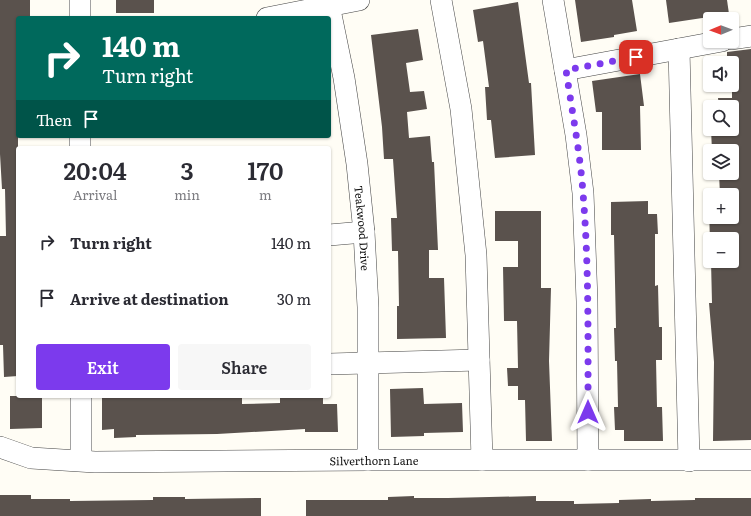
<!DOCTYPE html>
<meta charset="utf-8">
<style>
body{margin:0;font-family:Literata,serif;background:#f7f7f7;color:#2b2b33;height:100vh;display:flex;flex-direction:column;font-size:15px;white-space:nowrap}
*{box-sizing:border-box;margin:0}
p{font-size:13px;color:#7c7c81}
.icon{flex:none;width:22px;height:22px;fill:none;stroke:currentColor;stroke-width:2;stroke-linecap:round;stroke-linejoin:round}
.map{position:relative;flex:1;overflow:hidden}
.details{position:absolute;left:16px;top:146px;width:315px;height:252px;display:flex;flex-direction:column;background:#fff;border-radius:4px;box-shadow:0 1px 3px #0004}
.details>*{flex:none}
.guide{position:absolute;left:16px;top:16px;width:315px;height:122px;border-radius:4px;box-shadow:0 1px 3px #0004;background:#00695c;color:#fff;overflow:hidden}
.needle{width:26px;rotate:269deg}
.fabs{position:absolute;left:703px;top:12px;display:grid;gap:8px}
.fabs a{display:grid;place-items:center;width:36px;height:36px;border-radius:4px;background:#fff;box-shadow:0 1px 3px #0004;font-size:20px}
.pin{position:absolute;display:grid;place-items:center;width:34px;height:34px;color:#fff;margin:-17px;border-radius:8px;box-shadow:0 2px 6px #0006}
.me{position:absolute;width:44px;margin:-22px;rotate:0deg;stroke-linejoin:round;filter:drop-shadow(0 0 3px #0008)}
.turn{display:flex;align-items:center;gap:14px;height:84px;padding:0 20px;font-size:18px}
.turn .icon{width:52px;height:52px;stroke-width:2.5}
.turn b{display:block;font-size:28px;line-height:34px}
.then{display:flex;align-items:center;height:38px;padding:0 20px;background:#0003;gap:8px;font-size:15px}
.eta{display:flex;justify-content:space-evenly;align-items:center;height:68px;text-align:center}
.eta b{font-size:24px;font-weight:600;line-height:28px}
.primary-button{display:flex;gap:8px;margin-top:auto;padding:8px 20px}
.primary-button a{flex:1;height:46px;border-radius:4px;background:#7c3aed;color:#fff;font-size:16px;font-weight:600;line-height:46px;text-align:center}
.primary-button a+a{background:#f7f7f7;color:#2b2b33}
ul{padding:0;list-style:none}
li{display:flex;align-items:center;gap:12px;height:56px;padding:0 20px}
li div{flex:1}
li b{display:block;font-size:15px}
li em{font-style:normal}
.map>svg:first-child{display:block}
.building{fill:#5a524d}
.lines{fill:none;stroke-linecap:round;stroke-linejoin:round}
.minor-casing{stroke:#444;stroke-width:22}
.minor{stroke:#fff;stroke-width:21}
.route{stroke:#7c3aed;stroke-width:7;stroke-dasharray:0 12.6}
.labels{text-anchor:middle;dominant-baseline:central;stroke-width:4;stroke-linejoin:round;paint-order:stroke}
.street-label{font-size:11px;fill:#111;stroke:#fff}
</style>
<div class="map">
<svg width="751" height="516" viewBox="0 0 751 516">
<rect width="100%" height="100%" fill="#fffdf5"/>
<g class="building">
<path d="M0 0H30V18H18V376L4 377 3 345H0V236H6L5 189H2L0 154Z"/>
<rect x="116" y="0" width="38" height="13"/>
<path d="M575 0H632L637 31 614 35V37L581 42Z"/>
<path d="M666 0H727L729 14 669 23Z"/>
<path d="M518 2 529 83H531L535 155 495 158 491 120H487L485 87H489L483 41 478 42 473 10Z"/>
<path d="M418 29 423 60 406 63 410 92 424 91 427 109 407 112 409 138 430 136 432 162H434L438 250H429V278H444L446 338 397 339V306H399L398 251H392L391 218H397L393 159H384L382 127 371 35Z"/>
<path d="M751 49V440L713 441 714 362 709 303H712L711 261H732V239H710V242L709 208 710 217H732V195H720L719 173H732V151H712L711 129H732V107H719L718 98H732V63H727V52Z"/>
<path d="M640 74 644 106H640L641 150H602V112H596L592 81Z"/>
<path d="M648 201V214H657L658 234H655V286L658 285 659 327H662V360H656L657 407H662L663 441H624V430H615L614 407H618L617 361H615L614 328H616L614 235H611V202Z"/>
<path d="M495 211H541V288H551L549 361 552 441H526L525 400H518V386H508L507 368H518L517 321H504L503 267H518V241H495Z"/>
<path d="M423 388 424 404 462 403 463 432 424 433V436L391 437 390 389Z"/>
<path d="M10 396H42V428L10 429Z"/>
<path d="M102 396H242V404L280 403V396H323V404H337L338 432H305V429L217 434 136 435V437L114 438V429L102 430Z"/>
<path d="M0 495H31V499H70V501L153 500V497H185V499L261 498V516H0Z"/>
<path d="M414 496V498H448L536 496V501H574V504L619 503V500L651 499V501L695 500V498H751V516H306V500H388V497Z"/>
</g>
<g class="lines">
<g class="minor-casing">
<g id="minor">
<path d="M80 0V18"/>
<path id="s1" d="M328 0 344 78 357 164 364 232 368 307V460"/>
<path d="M441 0 461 109 476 255 482 460"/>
<path d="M553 0 576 135 583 193 587 301 588 460"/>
<path d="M267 18 359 0"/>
<path d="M732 39 751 36"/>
<path d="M679 49 689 461"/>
<path d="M565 70 722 41"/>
<path d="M80 136V148"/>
<path d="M329 235 364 232"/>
<path d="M329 364 479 360"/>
<path d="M81 396V460"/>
<path id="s2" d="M0 447 31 458 95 462 368 460H751"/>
</g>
</g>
<use href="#minor" class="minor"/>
</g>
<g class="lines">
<path class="route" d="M588 412C588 340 589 266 583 193 580 152 572 111 566 70L636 57"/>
</g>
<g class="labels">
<g class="street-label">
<text stroke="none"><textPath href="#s1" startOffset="231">Teakwood Drive</textPath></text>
<text stroke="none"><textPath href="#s2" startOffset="376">Silverthorn Lane</textPath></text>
</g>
</g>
</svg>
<div class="fabs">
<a><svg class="needle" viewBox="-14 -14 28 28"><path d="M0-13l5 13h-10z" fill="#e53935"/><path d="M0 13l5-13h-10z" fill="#7c7c81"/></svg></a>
<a><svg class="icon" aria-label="sound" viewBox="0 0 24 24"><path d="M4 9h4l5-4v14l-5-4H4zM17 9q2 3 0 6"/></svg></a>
<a><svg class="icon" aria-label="search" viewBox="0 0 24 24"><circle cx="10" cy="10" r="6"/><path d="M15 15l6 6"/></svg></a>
<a><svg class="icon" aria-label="layers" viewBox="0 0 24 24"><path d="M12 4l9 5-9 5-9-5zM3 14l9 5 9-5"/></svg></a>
<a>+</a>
<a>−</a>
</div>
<div class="pin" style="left:636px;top:57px;background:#d93025"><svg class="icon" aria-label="arrive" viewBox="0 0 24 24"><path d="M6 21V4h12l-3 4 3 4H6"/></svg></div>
<svg class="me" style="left:588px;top:412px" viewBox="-20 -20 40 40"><path d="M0-17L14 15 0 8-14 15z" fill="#7c3aed" stroke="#fff" stroke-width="4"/></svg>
<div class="guide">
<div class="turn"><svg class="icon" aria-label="right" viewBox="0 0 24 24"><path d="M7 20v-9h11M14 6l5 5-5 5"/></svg><div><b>140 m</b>Turn right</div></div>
<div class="then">Then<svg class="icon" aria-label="arrive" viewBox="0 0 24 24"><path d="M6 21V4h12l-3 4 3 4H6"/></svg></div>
</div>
<section class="details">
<div class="eta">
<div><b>20:04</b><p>Arrival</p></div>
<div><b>3</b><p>min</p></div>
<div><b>170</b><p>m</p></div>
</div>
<ul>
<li><svg class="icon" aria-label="right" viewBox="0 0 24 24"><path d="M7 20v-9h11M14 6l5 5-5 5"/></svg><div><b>Turn right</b></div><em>140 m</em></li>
<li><svg class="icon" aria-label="arrive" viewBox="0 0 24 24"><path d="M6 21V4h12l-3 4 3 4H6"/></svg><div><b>Arrive at destination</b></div><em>30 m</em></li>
</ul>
<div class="primary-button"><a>Exit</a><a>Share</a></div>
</section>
</div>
